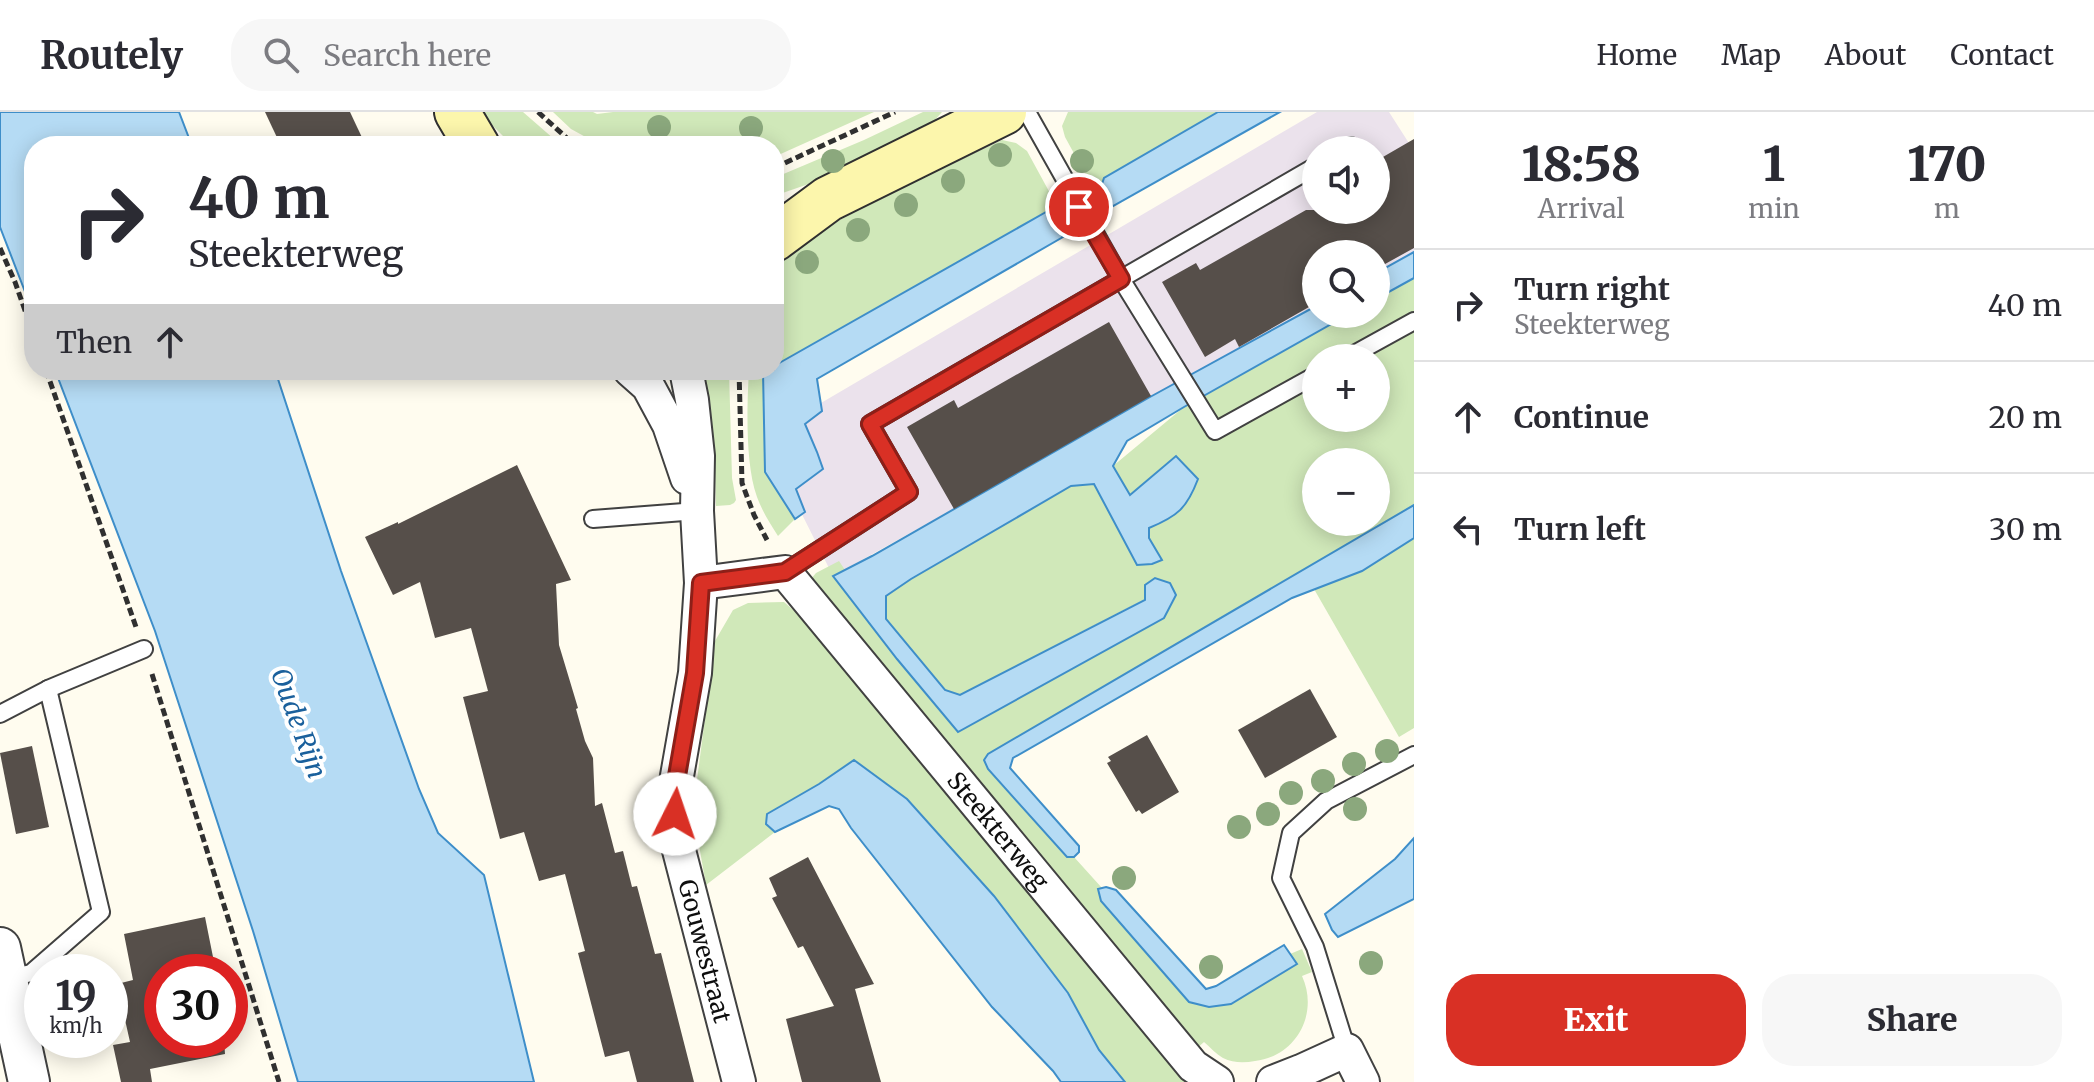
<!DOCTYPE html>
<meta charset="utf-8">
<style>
body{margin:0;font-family:Merriweather,serif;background:#f7f7f7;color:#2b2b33;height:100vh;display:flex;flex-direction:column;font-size:30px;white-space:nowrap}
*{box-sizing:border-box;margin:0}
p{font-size:26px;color:#7c7c81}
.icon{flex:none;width:44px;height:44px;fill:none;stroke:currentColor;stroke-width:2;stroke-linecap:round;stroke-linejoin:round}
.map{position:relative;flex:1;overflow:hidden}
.panel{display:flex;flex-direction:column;background:#fff;width:680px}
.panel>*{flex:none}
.top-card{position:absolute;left:24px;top:24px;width:760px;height:244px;border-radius:32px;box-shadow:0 4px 20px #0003;background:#fff;color:#2b2b33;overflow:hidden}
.buttons{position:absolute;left:1302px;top:24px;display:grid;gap:16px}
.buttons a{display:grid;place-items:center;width:88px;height:88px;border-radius:50%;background:#fff;box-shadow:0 4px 20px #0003;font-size:40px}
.speed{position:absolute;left:24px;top:842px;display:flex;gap:16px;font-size:40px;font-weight:700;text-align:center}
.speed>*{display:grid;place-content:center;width:104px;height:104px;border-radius:50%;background:#fff;box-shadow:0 4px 20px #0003;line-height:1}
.speed small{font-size:20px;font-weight:400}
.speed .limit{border:12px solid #d22;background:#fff;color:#111}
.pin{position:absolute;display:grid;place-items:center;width:68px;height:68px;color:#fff;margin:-34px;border:4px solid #fff;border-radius:50%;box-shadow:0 2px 8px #0007}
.me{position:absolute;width:88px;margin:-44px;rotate:4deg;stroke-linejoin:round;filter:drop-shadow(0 0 6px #0008)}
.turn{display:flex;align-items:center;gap:28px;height:168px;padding:0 32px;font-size:36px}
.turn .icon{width:104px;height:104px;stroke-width:2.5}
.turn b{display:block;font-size:56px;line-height:68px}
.then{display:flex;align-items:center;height:76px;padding:0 32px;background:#0003;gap:16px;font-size:30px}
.eta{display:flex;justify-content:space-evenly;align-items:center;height:136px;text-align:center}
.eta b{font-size:48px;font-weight:800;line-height:56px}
.action{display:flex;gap:16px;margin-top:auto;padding:16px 32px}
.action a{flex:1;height:92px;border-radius:32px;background:#d93025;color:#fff;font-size:32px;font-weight:800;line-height:92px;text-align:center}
.action a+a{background:#f7f7f7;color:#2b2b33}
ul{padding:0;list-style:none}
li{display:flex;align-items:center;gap:24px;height:112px;padding:0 32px;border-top:2px solid #e1e1e2}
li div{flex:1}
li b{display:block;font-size:30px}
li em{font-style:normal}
header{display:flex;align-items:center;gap:48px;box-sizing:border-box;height:112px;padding:0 40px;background:#fff;border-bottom:2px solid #e1e1e2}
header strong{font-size:38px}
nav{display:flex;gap:44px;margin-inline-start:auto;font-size:28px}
.search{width:560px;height:72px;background:#f7f7f7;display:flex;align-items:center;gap:20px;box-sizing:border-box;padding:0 28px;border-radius:32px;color:#7c7c81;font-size:30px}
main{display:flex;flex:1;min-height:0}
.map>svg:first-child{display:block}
.industrial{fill:#ebe2ec;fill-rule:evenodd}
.green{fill:#d0e8b9;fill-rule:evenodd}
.water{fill:#b5dbf4;stroke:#3e8ec9;stroke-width:2}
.building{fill:#564f4a}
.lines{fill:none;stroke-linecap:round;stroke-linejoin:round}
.service-casing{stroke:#414141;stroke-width:20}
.minor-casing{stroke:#414141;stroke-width:36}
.tertiary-casing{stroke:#414141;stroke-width:44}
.secondary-casing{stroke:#303030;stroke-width:48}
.path{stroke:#303030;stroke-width:5;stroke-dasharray:8 4;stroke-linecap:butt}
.service{stroke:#fff;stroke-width:16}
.minor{stroke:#fff;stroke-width:32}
.tertiary{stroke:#fff;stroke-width:40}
.secondary{stroke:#fcf6ac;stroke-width:44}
.tree{fill:#8ba87d}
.route-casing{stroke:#8d1f18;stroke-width:20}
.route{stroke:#d93025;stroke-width:14}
.labels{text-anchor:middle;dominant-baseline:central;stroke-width:8;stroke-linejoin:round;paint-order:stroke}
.street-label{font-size:24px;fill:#0e0e0e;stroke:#fff}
.water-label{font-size:26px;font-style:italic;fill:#1a609c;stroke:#fff}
</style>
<header>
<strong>Routely</strong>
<div class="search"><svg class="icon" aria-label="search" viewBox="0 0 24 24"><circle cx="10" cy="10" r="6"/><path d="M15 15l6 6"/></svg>Search here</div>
<nav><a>Home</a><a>Map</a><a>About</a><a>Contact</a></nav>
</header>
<main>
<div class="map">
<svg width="1414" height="970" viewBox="0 0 1414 970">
<rect width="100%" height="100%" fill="#fffcef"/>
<path class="industrial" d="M1317 0H1389L1414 39V140L1376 162V142H1316V195L833 464 763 325ZM1316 38H1376V98H1316Z"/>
<g class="green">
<path d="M479 0H523L562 34H513Z"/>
<path d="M553 0H593L597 2 613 0H874L774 45V34H602L571 17Z"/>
<path d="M923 0H942L926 18 823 67 774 84V66L864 28Z"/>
<path d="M1068 0H1218L1105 66 1100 78 1099 87 1065 25 1062 14Z"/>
<path d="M1002 28 1016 31 1027 39 1057 94 774 254V146L804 130 864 93Z"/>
<path d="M1414 166V393L988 642 984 648 997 668 1067 745H1074L1102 776 1098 778 1189 890 1296 853 1290 842 1302 837 1312 860 1302 864C1319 901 1297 944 1255 949 1244 951 1233 951 1223 946 1216 942 1210 935 1204 930L1196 937 810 468 816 461 839 449 845 458 834 464 897 547 959 619 1164 506 1145 487 960 583 945 578 886 506V484L911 467 1071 374 1094 372 1137 453 1161 448 1149 426V416C1177 404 1187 395 1198 366L1176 344 1130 383 1113 354 1184 295 1349 202H1376V187ZM1316 246H1376V306H1316ZM1316 350H1376V410H1316Z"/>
<path d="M698 258H729L732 366 736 388 734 391 730 393 716 394 715 358Z"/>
<path d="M749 258H766L763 260 765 360 795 407 778 424C770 411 762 399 757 385 745 352 747 293 749 258Z"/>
<path d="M1414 426V616L1399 625 1314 477 1362 459Z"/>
<path d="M784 490 806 509 1160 940 1190 970H1125L1099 938 1068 881 994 784 907 687 854 648 766 712 775 720 706 773 693 699 715 529 733 498 748 491Z"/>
</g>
<g class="water">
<path d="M0 0H179L192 34H34V203L0 115Z"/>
<path d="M1218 0H1280L1113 94 1107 91 1100 78 1104 66Z"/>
<path d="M1046 100 1063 125 817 267 822 299 805 312 817 340 823 357 796 377 805 400 795 407 765 360 763 260 774 258V254Z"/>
<path d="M1414 140V166L1376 187V161Z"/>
<path d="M1316 194V202H1349L1184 295 1127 329 1113 354 1130 383 1176 344 1198 367C1187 396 1178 404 1149 416V426L1162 448 1152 452 1137 453 1094 372 1071 374 911 467 886 484V507L945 578 960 583 1145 488V473L1155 466 1170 471 1176 483 1164 506 958 620 897 547 833 464 872 444 1150 285Z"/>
<path d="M55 258H275L341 459 419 677 438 721 484 763 534 970H298L253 819 155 519Z"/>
<path d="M1414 393V426L1362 459 1292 486 1013 646 1010 656 1079 734V740L1074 745H1067L988 657 984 648 988 642Z"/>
<path d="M854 648 907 687 994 784 1068 881 1099 938 1125 970H1061L1053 959 992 895 851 716 839 697 829 694 775 720 766 712 767 702 819 672Z"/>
<path d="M1414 726V787L1338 825 1332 818 1325 802 1395 747Z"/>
<path d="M1106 775 1116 778 1206 877 1216 874 1284 833 1297 852 1231 892 1209 895 1189 890 1101 789 1098 777Z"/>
</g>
<g class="building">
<path d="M265 0H350L366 34H281Z"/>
<path d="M1414 27V136L1376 157V142H1316V191L1239 235 1235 227 1205 245 1162 170 1196 151 1200 158 1306 98H1376V49Z"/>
<path d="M1109 210 1151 284 954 397 907 315 954 288 958 296Z"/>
<path d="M517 353 571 468 556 472 559 533 578 596 576 597 585 629 593 646 595 694 602 691 615 741 623 739 632 775 637 774 655 842 661 841 694 970H637L629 939 605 945 578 841 585 839 565 762 539 769 524 720 500 727 463 585 488 579 471 516 435 526 420 470 393 483 365 425 398 410V412Z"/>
<path d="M1310 577 1337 625 1265 666 1238 618Z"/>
<path d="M1147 623 1179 680 1142 702 1139 698 1136 700 1107 651 1111 649 1108 645Z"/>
<path d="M32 634 49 715 16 722 0 641Z"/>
<path d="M808 745 874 872 855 877 881 970H802L786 907 834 894 803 834 798 836 772 786 777 784 769 766Z"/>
<path d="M205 805 216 860H162V928H224L225 942 150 957 152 970H121L113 933 130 930 117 872 133 868 124 822Z"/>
</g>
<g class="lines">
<g class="service-casing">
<g id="service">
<path d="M1027 0 1121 167 1215 319 1316 263"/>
<path d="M1343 38 1351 34"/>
<path d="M1347 246 1414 209"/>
<path d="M593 407 697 399"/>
<path d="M785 460 909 380 870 312 1316 54"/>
<path d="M0 602 48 577 144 537"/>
<path d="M6 867 31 861 101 800 48 577"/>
<path d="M1347 938 1315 835 1281 766 1291 721 1326 689 1414 643"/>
</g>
</g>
<g class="minor-casing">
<g id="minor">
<path d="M630 258 648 274 669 313 687 366"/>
<path id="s1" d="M686 258 692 288 698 344 697 399 701 471 695 561 674 681 675 723 739 970"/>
<path id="s2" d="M701 471 785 460 1193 954 1217 970"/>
<path d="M1273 970 1301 959 1347 938 1363 970"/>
</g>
</g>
<g class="tertiary-casing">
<path id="tertiary" d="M0 836 29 970"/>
</g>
<g class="secondary-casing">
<g id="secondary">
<path d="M457 0 477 34"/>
<path d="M774 127 828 87 1004 0"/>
</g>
</g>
<g class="path">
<path d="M538 0 569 28 579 34"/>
<path d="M774 56 895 0"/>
<path d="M0 136 15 170 34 224"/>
<path d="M46 258 136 515"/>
<path d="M739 258 742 371 754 403 767 428"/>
<path d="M152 562 279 970"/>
</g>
<use href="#service" class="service"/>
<use href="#minor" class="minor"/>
<use href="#tertiary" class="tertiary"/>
<use href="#secondary" class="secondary"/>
</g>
<g class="tree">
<circle cx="659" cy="15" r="12"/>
<circle cx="751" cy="16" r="12"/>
<circle cx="1000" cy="43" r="12"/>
<circle cx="833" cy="49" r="12"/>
<circle cx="1082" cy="49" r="12"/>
<circle cx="953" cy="69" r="12"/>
<circle cx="906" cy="93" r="12"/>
<circle cx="858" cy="118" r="12"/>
<circle cx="807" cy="150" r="12"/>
<circle cx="1387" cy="639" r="12"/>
<circle cx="1354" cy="652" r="12"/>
<circle cx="1323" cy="669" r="12"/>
<circle cx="1291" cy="681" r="12"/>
<circle cx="1355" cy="697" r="12"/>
<circle cx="1268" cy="702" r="12"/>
<circle cx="1239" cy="715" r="12"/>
<circle cx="1124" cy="766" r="12"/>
<circle cx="1371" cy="851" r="12"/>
<circle cx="1211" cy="855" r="12"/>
</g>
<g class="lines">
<g class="route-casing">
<path id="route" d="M675 702 674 681 695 561 701 471 785 460 909 380 870 312 1121 167 1079 95"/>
</g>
<use href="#route" class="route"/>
</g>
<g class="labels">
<g class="street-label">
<text stroke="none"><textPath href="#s2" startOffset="420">Steekterweg</textPath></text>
<text stroke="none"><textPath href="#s1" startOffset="588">Gouwestraat</textPath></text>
</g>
<g class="water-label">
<text transform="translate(299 611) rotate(70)">Oude Rijn</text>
</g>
</g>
</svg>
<div class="buttons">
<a><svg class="icon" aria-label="sound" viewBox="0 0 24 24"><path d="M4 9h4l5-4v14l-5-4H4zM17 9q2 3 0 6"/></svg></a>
<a><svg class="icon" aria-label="search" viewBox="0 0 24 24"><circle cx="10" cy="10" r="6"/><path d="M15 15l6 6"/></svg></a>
<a>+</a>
<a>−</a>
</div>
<div class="speed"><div>19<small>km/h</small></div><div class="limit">30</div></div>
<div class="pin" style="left:1079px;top:95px;background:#d93025"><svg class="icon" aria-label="arrive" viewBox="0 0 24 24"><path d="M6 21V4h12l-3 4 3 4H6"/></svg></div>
<svg class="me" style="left:675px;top:702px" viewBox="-20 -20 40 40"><circle r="19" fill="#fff"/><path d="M0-13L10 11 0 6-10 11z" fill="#d93025"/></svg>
<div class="top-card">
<div class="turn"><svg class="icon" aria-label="right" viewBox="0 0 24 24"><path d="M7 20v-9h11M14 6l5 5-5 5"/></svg><div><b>40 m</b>Steekterweg</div></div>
<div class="then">Then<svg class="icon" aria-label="ahead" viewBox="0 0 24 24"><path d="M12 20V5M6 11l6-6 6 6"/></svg></div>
</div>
</div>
<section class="panel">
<div class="eta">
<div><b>18:58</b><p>Arrival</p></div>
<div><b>1</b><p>min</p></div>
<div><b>170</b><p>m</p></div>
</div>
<ul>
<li><svg class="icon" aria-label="right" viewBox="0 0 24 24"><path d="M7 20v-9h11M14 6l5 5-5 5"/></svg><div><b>Turn right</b><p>Steekterweg</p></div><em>40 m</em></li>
<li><svg class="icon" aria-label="ahead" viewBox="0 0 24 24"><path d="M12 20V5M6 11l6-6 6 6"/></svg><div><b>Continue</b></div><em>20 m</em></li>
<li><svg class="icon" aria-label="left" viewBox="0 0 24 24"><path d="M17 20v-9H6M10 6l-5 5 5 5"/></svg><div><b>Turn left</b></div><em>30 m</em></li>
</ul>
<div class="action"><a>Exit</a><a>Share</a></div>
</section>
</main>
